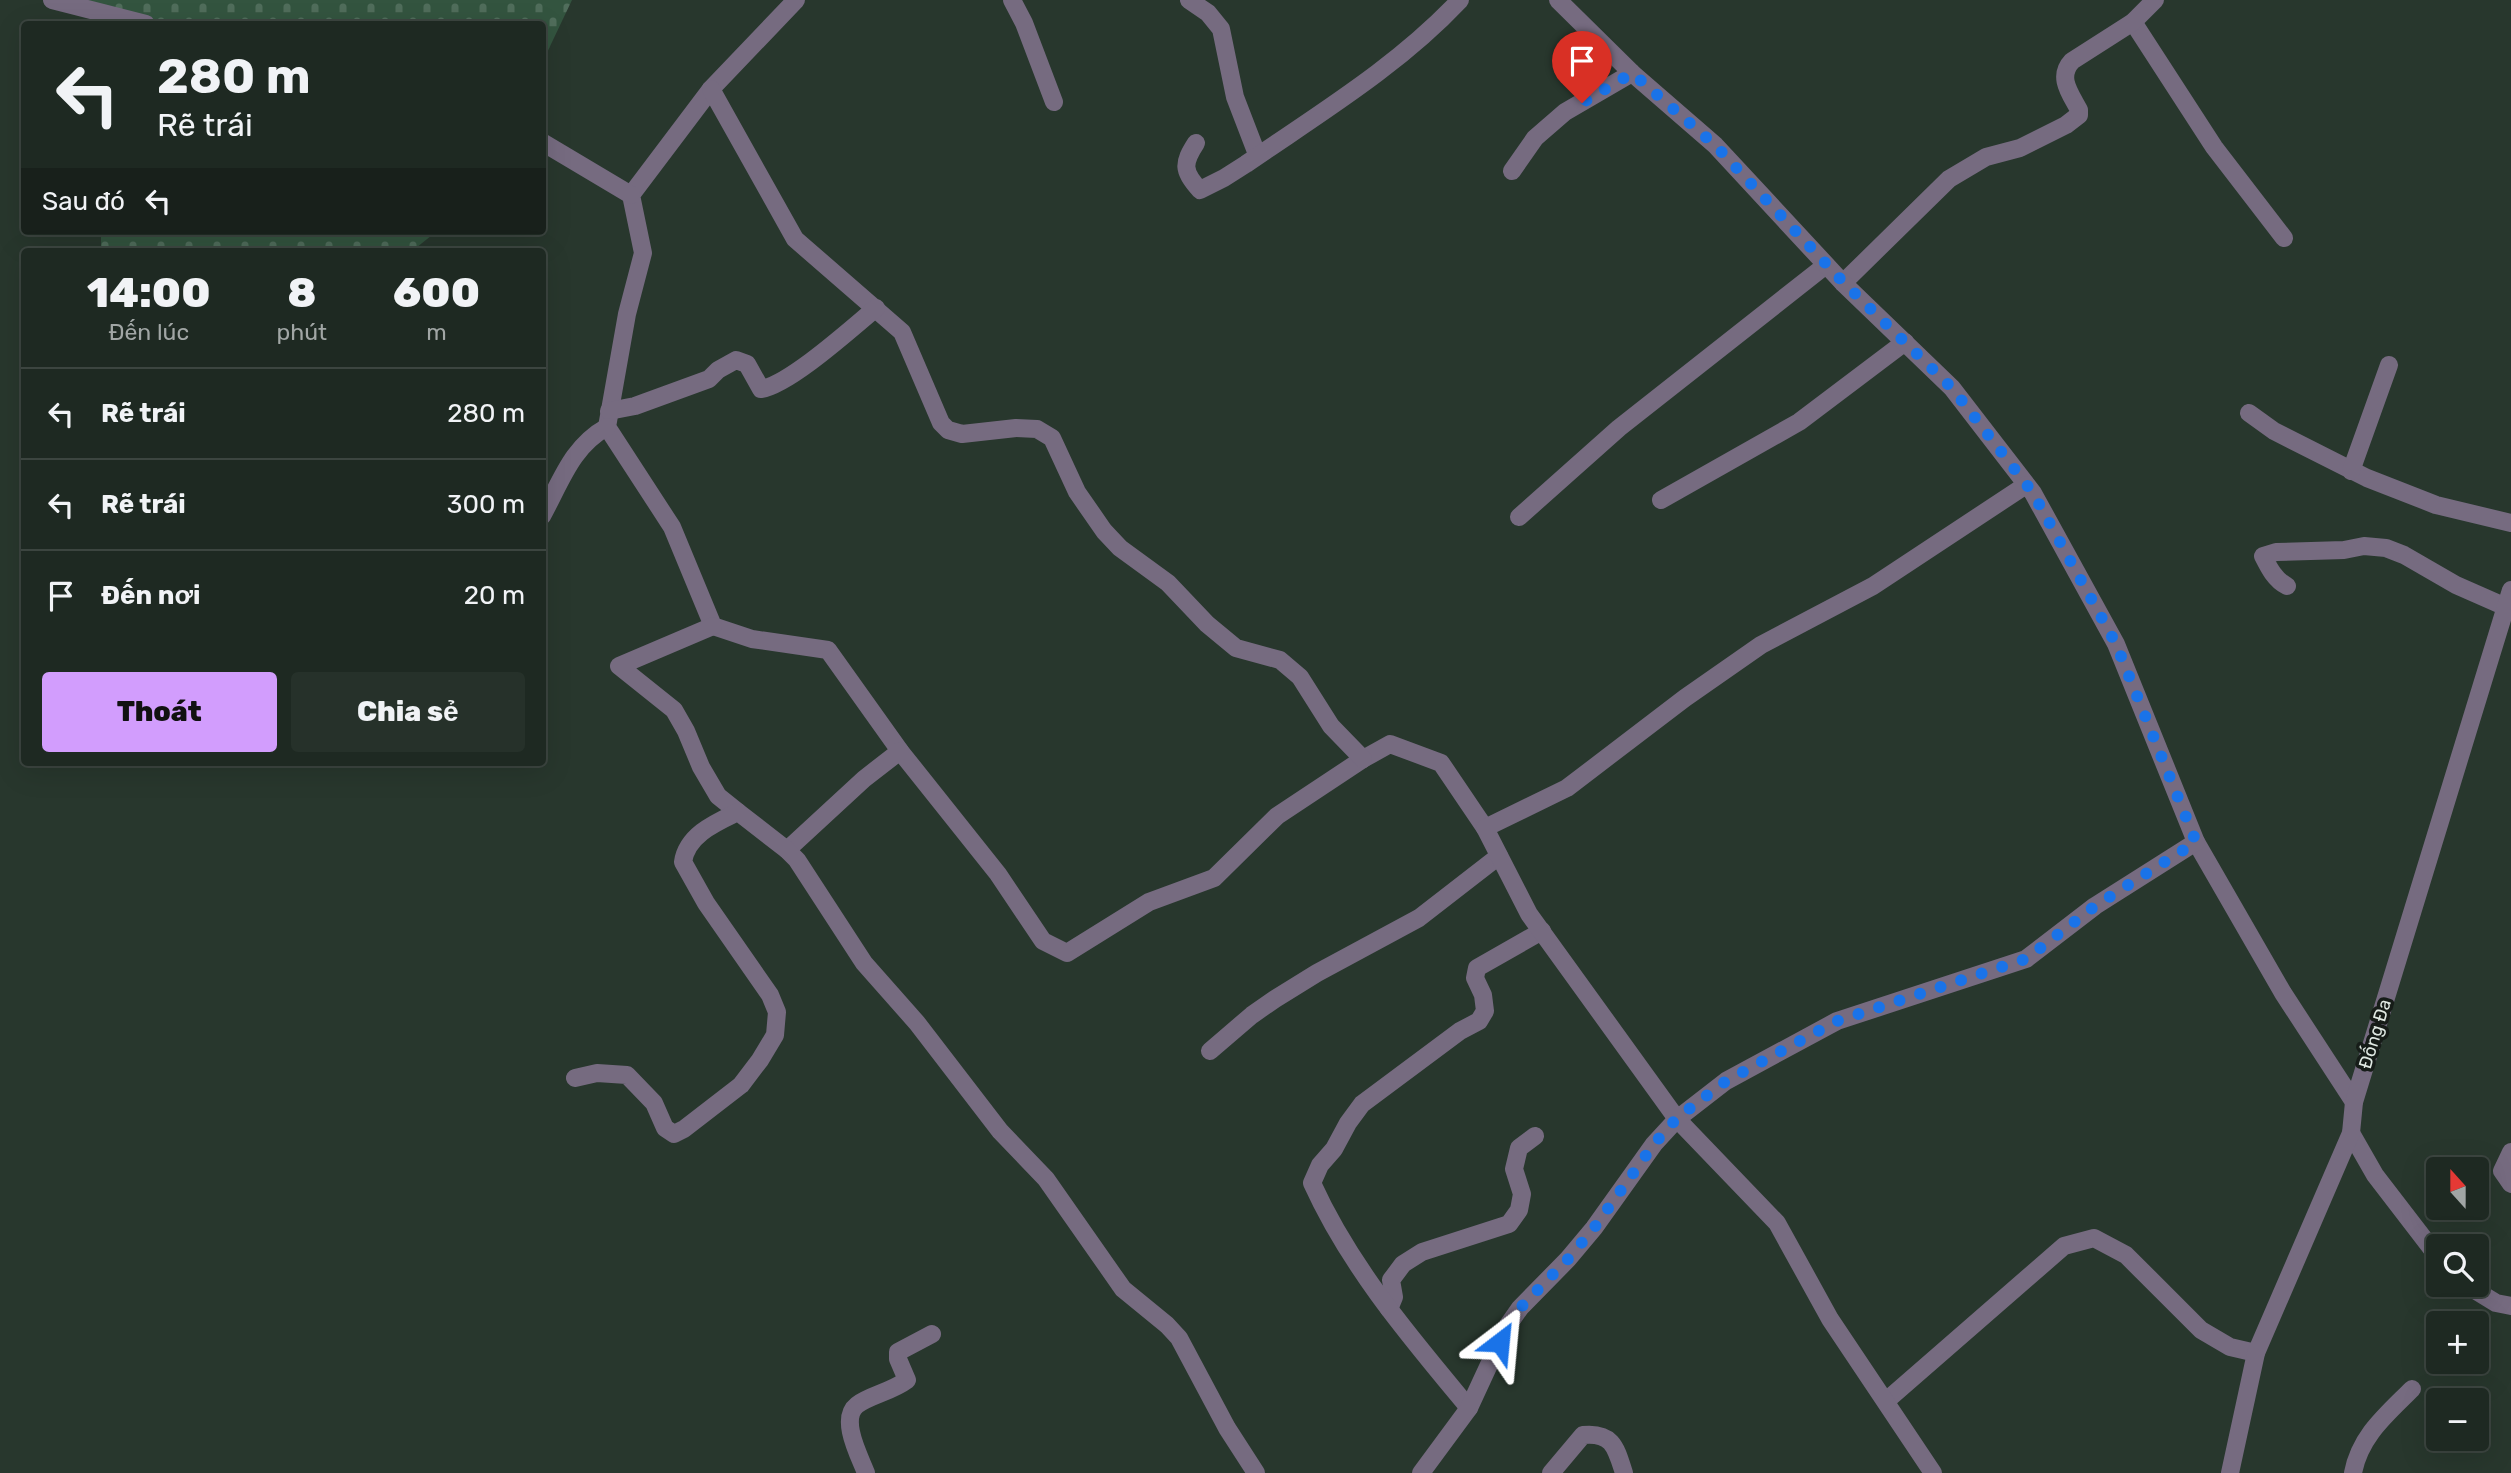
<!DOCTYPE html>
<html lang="vi">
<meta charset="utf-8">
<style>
body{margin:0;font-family:Rubik,sans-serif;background:#26312a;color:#f1f3f6;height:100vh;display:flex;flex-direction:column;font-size:26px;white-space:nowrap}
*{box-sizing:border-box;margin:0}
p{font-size:23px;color:#a1a6a5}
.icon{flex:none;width:38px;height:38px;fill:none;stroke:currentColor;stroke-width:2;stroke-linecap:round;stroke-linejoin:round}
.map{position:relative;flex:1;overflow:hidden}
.details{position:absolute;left:21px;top:248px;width:525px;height:518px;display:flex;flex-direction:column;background:#1e2922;border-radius:7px;box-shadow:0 7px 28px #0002,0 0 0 2px #3c4540}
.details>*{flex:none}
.banner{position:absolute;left:21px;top:21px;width:525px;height:214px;border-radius:7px;box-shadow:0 7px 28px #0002,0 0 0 2px #3c4540;background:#1e2922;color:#f1f3f6;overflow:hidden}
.needle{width:46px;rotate:339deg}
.controls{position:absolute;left:2426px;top:1157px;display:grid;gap:14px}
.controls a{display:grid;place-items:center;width:63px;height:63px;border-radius:7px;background:#1e2922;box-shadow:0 7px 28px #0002,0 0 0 2px #3c4540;font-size:35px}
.pin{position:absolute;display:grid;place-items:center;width:60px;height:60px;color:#fff;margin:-72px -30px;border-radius:50% 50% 50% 0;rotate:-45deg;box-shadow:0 0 7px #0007}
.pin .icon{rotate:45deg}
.me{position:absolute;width:77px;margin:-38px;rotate:29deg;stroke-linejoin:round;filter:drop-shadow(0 0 5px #0008)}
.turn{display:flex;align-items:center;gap:24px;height:147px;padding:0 21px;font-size:32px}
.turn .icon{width:91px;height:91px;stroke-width:2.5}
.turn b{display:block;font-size:49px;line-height:60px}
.then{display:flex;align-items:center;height:66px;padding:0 21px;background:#0003;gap:14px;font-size:26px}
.eta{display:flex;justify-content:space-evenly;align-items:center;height:119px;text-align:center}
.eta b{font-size:42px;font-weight:800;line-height:49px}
.button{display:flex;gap:14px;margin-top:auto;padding:14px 21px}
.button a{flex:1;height:80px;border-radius:7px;background:#d29dfd;color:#111;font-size:28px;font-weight:800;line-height:80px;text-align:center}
.button a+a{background:#26312a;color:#f1f3f6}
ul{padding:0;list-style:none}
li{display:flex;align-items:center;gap:21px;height:91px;padding:0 21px;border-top:2px solid #3c4540}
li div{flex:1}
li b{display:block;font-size:26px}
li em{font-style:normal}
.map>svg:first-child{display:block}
.cemetery{fill:url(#cemetery-stones)}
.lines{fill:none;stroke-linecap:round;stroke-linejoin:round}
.street{stroke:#766b80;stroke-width:18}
.route{stroke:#1a73e8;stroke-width:12;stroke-dasharray:0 21.6}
.labels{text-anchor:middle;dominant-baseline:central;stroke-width:7;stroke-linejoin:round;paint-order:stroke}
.street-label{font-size:18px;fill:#e0e9e3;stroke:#161c18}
</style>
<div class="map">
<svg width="2511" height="1473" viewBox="0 0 2511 1473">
<defs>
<pattern id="cemetery-stones" width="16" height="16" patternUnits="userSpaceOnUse" patternTransform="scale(1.75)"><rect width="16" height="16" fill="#33543f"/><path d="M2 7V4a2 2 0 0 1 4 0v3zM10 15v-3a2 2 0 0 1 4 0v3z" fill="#506d5b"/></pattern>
</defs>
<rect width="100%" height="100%" fill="#28372d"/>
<g class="cemetery">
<path d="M89 0H572L543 61 542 24H91Z"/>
<path d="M101 231H437L411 252H101Z"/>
</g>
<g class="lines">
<g class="street">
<path d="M52 0 146 24"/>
<path d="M796 0 711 89 631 195 643 253 627 314 607 427 672 527 713 626 752 639 828 650 900 751 998 874 1043 941 1067 953 1149 902 1214 878 1277 816 1363 759 1390 744 1441 763 1485 828"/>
<path d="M1012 0 1024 23 1054 102"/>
<path d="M1189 0 1208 13 1221 29 1235 97 1255 149 1261 153"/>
<path d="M2133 22 2214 147 2284 238"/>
<path d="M711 89 795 239 902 332 941 423 948 430 962 434 1016 428 1037 429 1052 438 1077 492 1104 531 1120 548 1168 583 1207 624 1236 648 1280 660 1300 677 1331 726 1363 759"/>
<path d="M542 142 631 195"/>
<path d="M1196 143C1183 163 1182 171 1200 190L1224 178 1246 164C1320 113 1398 66 1460 0"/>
<path d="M1512 171 1535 138 1565 112 1632 73"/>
<path d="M1843 283 1949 179 1986 157 2020 148 2066 125 2079 115V110C2070 93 2057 77 2072 61L2133 22 2155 0"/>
<path d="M609 411 635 406 709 379 718 370 736 360 747 364 761 389C789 385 852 328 876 308"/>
<path d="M2249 413 2274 431 2367 478 2436 505 2511 523"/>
<path d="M2351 471 2389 365"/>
<path d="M1661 500 1799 422 1905 342"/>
<path d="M542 516C561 482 571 447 607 427"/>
<path d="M1519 517 1619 428 1826 265"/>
<path d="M2287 586C2275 580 2269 568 2263 556L2276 552 2344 550 2364 546 2386 548 2404 555 2456 585 2506 607"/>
<path d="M713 626 619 666 674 710 686 731 701 767 718 796 738 812"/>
<path d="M2196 842 2283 993 2354 1102"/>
<path d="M787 850 864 779 900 751"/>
<path d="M1210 1051 1252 1015 1275 999 1317 973 1419 918 1499 856"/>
<path d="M575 1078 597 1073 627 1075 654 1103 665 1128 674 1134 684 1129 741 1085 760 1060 775 1035 777 1012 770 995 706 903 683 862C687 835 715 823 738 812L787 850 797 860 864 963 917 1023 1000 1131 1046 1179 1123 1289 1167 1325 1179 1338 1227 1428 1256 1473"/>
<path d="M2351 1133 2375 1175 2438 1257"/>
<path d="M2511 1152 2502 1171 2511 1184"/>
<path d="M2465 1284 2496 1303 2511 1306"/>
<path d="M1389 1309 1394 1297 1391 1280 1403 1264 1422 1252 1509 1224 1519 1210 1522 1194 1514 1169 1519 1148 1535 1136"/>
<path d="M1886 1401 2064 1246 2094 1238 2126 1255 2201 1330 2230 1347 2256 1353"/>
<path d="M1469 1408C1410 1337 1350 1267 1312 1183L1320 1165 1334 1149 1348 1123 1362 1104 1460 1031 1479 1021 1485 1011 1483 995 1475 978 1477 968 1542 931"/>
<path d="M866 1473C860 1457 839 1419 857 1405 870 1395 891 1392 907 1380L898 1359V1352L932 1334"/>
<path d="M1421 1473 1469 1408 1506 1328 1520 1308 1568 1259 1594 1228 1654 1144 1677 1119 1726 1081 1837 1021 2026 959 2095 906 2196 842 2116 644 2033 493 1952 388 1843 283 1715 145 1632 73 1558 0"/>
<path d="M1551 1473 1583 1435C1613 1432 1616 1448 1624 1473"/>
<path d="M1933 1473 1830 1319 1777 1223 1677 1119 1529 914 1485 828 1567 788 1685 698 1761 645 1873 586 2026 485"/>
<path d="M2230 1473 2256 1353 2351 1133 2354 1102 2511 590"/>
<path d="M2353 1473C2360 1436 2386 1415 2412 1389"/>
</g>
</g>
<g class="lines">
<path class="route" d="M1500 1342 1506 1328 1520 1308 1568 1259 1594 1228 1654 1144 1677 1118 1726 1081 1837 1021 2026 959 2095 906 2196 842 2116 644 2033 493 1952 388 1843 282 1715 145 1632 73 1582 103"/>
</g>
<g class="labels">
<g class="street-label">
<text transform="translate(2375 1034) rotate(-73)">Đống Đa</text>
</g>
</g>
</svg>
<div class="controls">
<a><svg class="needle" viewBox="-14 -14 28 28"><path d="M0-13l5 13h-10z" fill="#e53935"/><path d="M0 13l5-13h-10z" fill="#a1a6a5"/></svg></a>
<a><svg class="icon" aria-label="search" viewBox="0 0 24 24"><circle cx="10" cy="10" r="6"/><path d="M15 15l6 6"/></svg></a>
<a>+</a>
<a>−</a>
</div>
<div class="pin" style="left:1582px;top:103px;background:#d93025"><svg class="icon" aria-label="arrive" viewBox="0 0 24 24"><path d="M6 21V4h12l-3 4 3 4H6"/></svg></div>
<svg class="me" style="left:1500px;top:1342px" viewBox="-20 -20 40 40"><path d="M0-17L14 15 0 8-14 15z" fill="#1a73e8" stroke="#fff" stroke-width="4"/></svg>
<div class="banner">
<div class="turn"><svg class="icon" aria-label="left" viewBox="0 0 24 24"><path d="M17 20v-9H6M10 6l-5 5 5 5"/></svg><div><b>280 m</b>Rẽ trái</div></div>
<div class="then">Sau đó<svg class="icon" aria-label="left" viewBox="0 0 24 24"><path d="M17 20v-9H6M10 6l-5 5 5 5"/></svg></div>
</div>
<section class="details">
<div class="eta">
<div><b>14:00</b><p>Đến lúc</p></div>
<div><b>8</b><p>phút</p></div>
<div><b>600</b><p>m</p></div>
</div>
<ul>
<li><svg class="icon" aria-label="left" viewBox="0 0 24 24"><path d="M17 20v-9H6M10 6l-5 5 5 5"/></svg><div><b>Rẽ trái</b></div><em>280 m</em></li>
<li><svg class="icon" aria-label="left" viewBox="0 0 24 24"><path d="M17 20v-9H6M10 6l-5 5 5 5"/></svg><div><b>Rẽ trái</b></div><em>300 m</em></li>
<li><svg class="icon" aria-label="arrive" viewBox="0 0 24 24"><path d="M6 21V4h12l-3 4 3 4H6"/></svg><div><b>Đến nơi</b></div><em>20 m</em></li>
</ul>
<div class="button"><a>Thoát</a><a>Chia sẻ</a></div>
</section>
</div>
